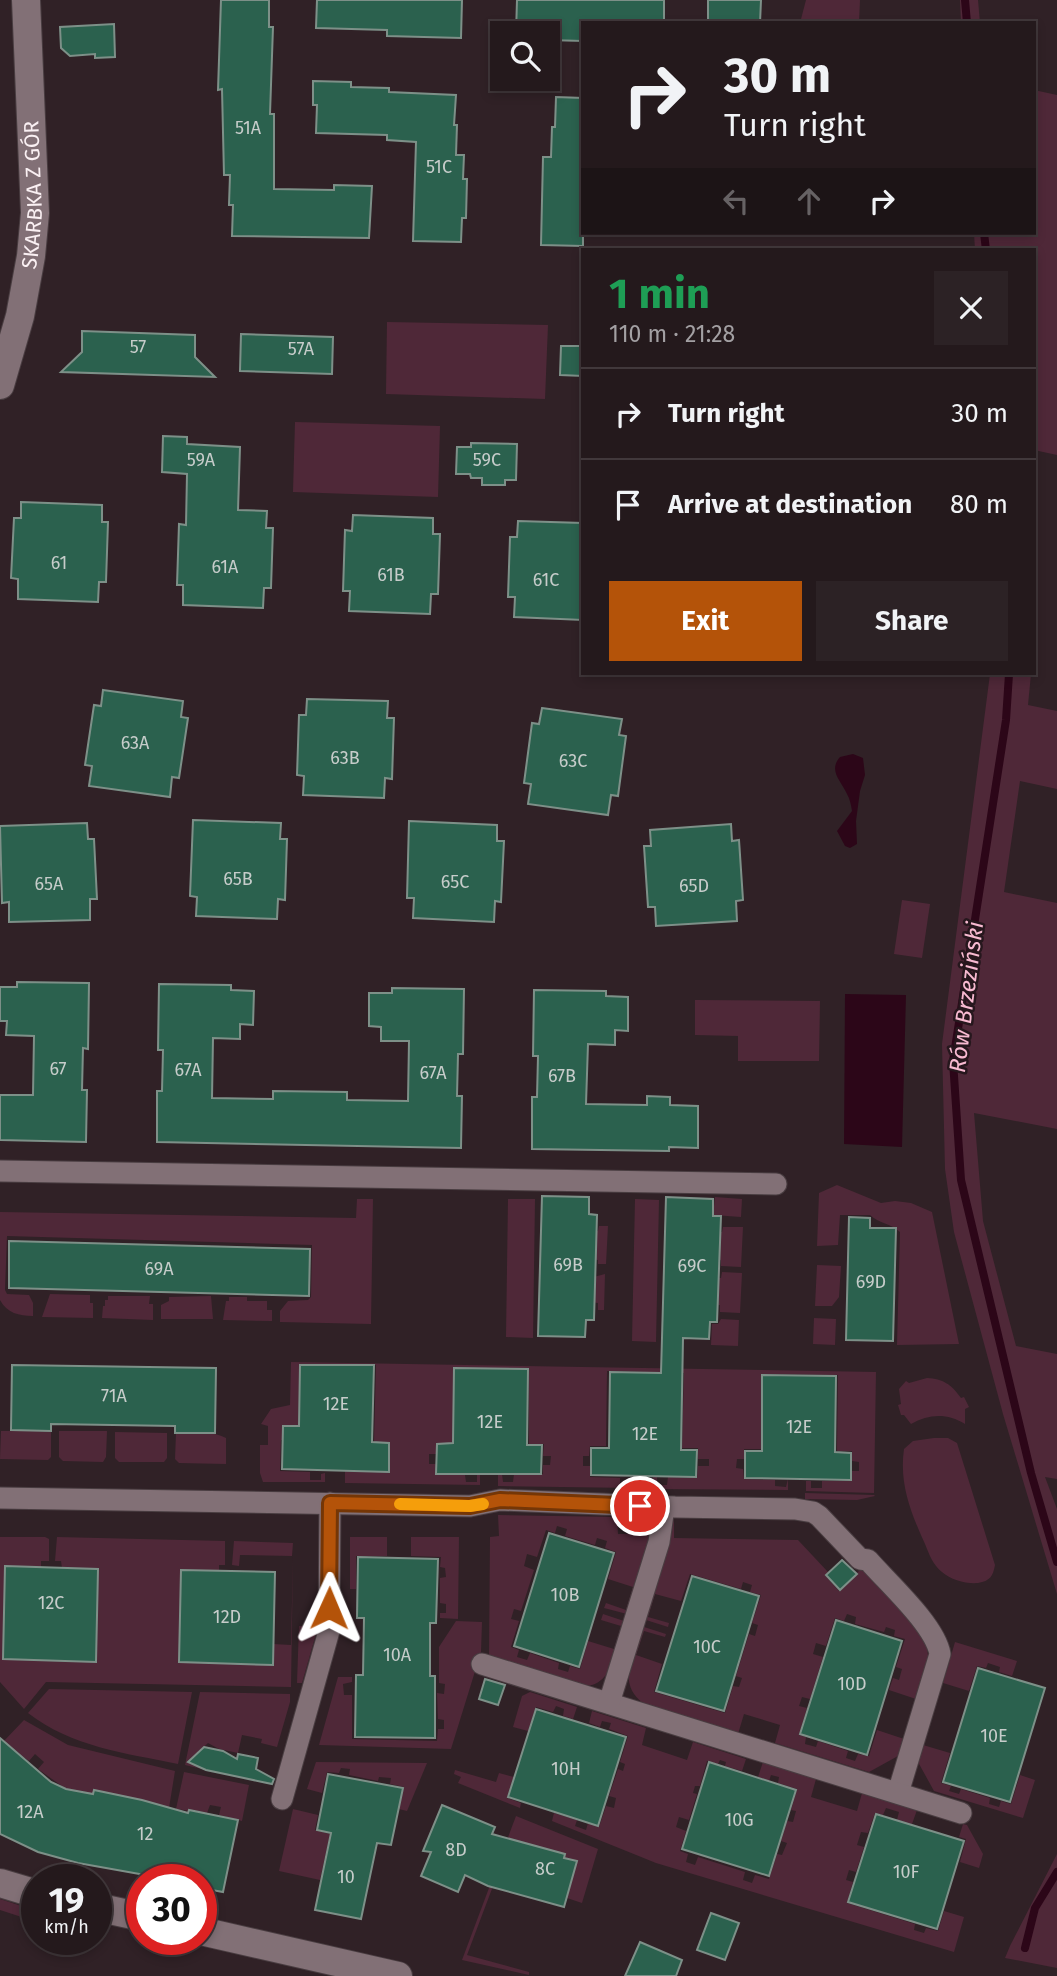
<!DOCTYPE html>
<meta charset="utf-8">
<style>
body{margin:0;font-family:"Fira Sans",sans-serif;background:#2c2225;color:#f1f3f6;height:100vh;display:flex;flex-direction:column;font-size:26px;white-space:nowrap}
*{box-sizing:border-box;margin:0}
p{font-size:23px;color:#a3a0a3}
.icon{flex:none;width:38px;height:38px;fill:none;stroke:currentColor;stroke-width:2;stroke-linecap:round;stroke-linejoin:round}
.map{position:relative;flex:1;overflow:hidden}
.side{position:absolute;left:581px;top:248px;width:455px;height:427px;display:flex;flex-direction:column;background:#24191c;border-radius:0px;box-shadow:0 4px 10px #0003,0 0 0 2px #41383b}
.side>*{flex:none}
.banner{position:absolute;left:581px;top:21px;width:455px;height:214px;border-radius:0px;box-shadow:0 4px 10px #0003,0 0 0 2px #41383b;background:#24191c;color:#f1f3f6;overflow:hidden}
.controls{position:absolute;left:490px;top:21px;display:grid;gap:14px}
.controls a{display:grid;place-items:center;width:70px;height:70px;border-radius:0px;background:#24191c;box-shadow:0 4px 10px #0003,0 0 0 2px #41383b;font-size:35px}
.speed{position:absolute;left:21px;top:1864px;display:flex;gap:14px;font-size:35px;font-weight:700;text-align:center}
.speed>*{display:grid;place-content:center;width:91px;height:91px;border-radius:50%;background:#24191c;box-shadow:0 4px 10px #0003,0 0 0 2px #41383b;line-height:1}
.speed small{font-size:18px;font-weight:400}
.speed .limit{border:10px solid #d22;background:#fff;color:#111}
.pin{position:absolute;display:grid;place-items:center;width:60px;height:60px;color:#fff;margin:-30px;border:4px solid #fff;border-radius:50%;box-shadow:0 2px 7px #0007}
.me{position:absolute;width:77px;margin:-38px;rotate:1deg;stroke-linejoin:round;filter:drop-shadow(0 0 5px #0008)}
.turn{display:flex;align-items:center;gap:24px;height:147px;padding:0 28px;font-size:32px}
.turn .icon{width:91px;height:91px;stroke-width:2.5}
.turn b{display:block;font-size:49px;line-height:60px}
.lanes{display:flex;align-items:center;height:66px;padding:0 28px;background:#0003;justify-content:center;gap:35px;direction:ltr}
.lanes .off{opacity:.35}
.round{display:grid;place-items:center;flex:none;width:74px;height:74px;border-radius:0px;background:#2c2225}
.summary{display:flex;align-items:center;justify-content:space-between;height:119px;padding:0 28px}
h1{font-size:42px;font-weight:700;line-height:52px;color:#1e9e55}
.button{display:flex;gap:14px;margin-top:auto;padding:14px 28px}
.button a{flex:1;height:80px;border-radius:0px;background:#b45309;color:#fff;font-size:28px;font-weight:700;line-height:80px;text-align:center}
.button a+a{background:#2c2225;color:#f1f3f6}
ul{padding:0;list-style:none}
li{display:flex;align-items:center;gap:21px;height:91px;padding:0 28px;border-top:2px solid #41383b}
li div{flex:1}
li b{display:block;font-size:26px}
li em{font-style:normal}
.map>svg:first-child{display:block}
.green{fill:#4f2838}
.water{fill:#2c0618}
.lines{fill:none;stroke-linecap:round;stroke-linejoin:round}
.stream{stroke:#2c0618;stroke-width:8}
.building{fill:#2b614e;stroke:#7d9088;stroke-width:2}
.street-casing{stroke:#493d41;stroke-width:23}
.secondary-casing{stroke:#493d41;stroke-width:30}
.street{stroke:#827076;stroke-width:21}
.secondary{stroke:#827076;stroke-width:28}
.route-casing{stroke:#753606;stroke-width:18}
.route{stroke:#b45309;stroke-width:12}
.slow{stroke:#f59e0b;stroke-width:12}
.labels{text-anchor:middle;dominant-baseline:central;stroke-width:5;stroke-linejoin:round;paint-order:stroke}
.number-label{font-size:18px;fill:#c6ccca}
.street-label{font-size:21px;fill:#faf0f3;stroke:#26171d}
.water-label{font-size:23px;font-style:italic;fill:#f8bad1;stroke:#26171d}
</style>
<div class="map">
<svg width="1057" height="1976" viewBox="0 0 1057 1976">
<rect width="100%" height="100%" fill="#302126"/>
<g class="green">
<path d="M806 0H860L859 23H800Z"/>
<path d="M960 0H978L980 23H961Z"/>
<path d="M1034 90 1057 95V455L1034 450V250H975L974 233H1034Z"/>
<path d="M387 322 548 325 545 399 386 394Z"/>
<path d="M295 422 440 426 438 497 293 492Z"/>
<path d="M990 674H1031L1028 705 1057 711V789L1020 781 1004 892 1057 903V1129L974 1113 983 1221 1016 1346 1057 1354V1479L1045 1477 1057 1509V1594L1003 1414 954 1232 945 1169 942 1044Z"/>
<path d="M902 900 930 904 922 958 894 954Z"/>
<path d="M695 1000 820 1001 819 1061H738V1036L695 1035Z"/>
<path d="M837 1185 881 1203 895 1201 911 1203 932 1212 959 1344 897 1345 900 1232C890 1223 880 1224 870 1215H840L838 1245 817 1246 819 1193Z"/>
<path d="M715 1197 742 1199 741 1217 713 1215Z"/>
<path d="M357 1199H373L371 1324 280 1322V1311L288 1301 308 1300 311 1297 312 1245 7 1236 5 1290 7 1294 29 1295 33 1303V1316C19 1316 7 1313 0 1300V1212L356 1218Z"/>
<path d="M508 1199H535L533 1338 506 1337Z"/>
<path d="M635 1199 659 1200 656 1342 632 1341Z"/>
<path d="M599 1226H608L606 1264H598V1260L590 1259 592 1231H598Z"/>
<path d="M723 1227H743L741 1267 721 1266V1260L714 1259 715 1232H722Z"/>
<path d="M817 1265 841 1266 839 1297 832 1306H815Z"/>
<path d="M722 1272 742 1273 740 1313 720 1312V1305H713L714 1278H721Z"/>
<path d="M605 1274 604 1310H598V1303L589 1302 590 1278Z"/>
<path d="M50 1294 90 1295V1303H93V1318L42 1317Z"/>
<path d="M108 1296H150L149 1304H153V1320L102 1318 103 1306H105V1300H108Z"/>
<path d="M211 1296 213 1319H161V1305L169 1301V1297Z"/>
<path d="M229 1297H247V1301H267V1310H272V1321L223 1320 226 1301H229Z"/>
<path d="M814 1318 836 1319 835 1345 813 1344Z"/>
<path d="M721 1319 739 1320 738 1346 711 1345 712 1324H718Z"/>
<path d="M291 1362 876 1372 874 1493 806 1491V1481H811V1488H822V1481H852V1471H859V1462L852 1461V1451H837L838 1375 761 1374V1449H744V1459H737L736 1468 743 1469 744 1479 775 1480V1486L786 1487 788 1479V1490L653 1489V1477H657V1485H667L668 1477 697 1478 698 1466H709V1459H698V1448H682L684 1373 607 1371 606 1446H590L589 1456H583V1466H590V1477L620 1478V1484L631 1485 632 1475 634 1476V1488L498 1486V1474H502L503 1482H513L514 1474H543V1465H550L551 1456H543L544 1444H529V1369L453 1368V1443H436V1454H429V1464H436V1474L465 1475 466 1482H477V1475H480V1485L345 1483V1471L389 1472V1443L374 1442 376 1365H299V1441L281 1440 280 1471 310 1472V1480H321V1474L325 1473V1482H263L260 1473V1445H268V1426L261 1424 271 1409 290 1405Z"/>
<path d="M927 1378C943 1379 951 1384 961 1398L964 1397 969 1407 965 1409V1424C947 1413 929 1414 911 1424L904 1415H901L898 1405 901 1404 899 1389 906 1381 909 1383Z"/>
<path d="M1 1431H51V1457L48 1460 0 1459Z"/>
<path d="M59 1431H107L106 1457 103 1462 63 1461 59 1457Z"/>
<path d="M115 1432 167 1433V1458L164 1462H119L115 1458Z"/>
<path d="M176 1433C192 1433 211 1430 226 1438V1464L179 1463 175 1459Z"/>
<path d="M934 1438H948L957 1443 995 1565C993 1576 990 1581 978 1583 966 1584 951 1580 942 1572 933 1565 929 1554 925 1544 911 1513 899 1484 904 1449L913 1441Z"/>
<path d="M805 1493 874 1495 875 1496 857 1500 805 1499Z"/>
<path d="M498 1515 617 1517 618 1534H643V1520L649 1528 651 1537 627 1614 604 1608 606 1603 626 1610 633 1587 608 1579 616 1552 605 1548 607 1541 597 1538 595 1545 565 1536 567 1529 557 1526 555 1533 546 1530 537 1557 527 1554 524 1566 534 1570 521 1611 514 1609 511 1619 519 1621 511 1647 519 1650 517 1657 527 1660 530 1653 559 1663 558 1669 568 1672 570 1666 580 1669 588 1641 614 1649 621 1626 601 1620 603 1614 624 1621C617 1644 615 1687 583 1686L489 1657 490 1537 499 1536Z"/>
<path d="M674 1519V1538L798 1540 828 1572 825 1575 839 1591 863 1567C880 1586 929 1629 928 1656 928 1670 920 1685 916 1699L889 1690 893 1678 899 1680 902 1669 896 1667 905 1639 894 1636 895 1630 886 1627 884 1632 855 1624 856 1617 847 1614 844 1621 835 1618 826 1646 816 1643 813 1654 823 1657 810 1699 802 1697 799 1706 807 1708 799 1735 806 1737 805 1744 816 1747 818 1741 848 1751 846 1758 855 1761 858 1754 869 1756 877 1730 904 1739 898 1756 869 1772 775 1743 780 1725 744 1714 738 1734 643 1703C616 1683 634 1655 642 1628L644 1627 666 1634 665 1637 644 1631 636 1655 662 1664 654 1692 725 1713 733 1686 739 1687 742 1678 736 1676 749 1634 755 1636 758 1625 752 1623 761 1595 750 1592 752 1585 743 1582 741 1589 690 1574 681 1601 655 1594 648 1617 669 1623 668 1627 646 1620Z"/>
<path d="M0 1537H45L49 1539V1561H41V1567H5L4 1659 96 1662 98 1569 62 1568 61 1561H55L57 1537 225 1541V1565H219V1571L181 1570 179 1662 272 1665 273 1644 291 1645 293 1556 291 1687 46 1682 24 1709 0 1682Z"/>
<path d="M350 1537H387V1556H356V1589H350Z"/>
<path d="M411 1537H459L458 1619 440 1618V1613H446V1604L440 1603V1578L446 1577 445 1568 440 1567 441 1557 411 1556Z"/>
<path d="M234 1541 293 1543 292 1556 240 1555 239 1566 232 1565Z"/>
<path d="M456 1621 482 1622 481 1652 451 1749 319 1745 338 1677H352V1682L343 1684 344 1695H352V1739L437 1741 438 1729H444V1720L438 1719 437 1693 444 1694 445 1684 439 1683V1647Z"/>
<path d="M299 1626 318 1627 302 1683H297Z"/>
<path d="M955 1642 1017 1661 1012 1676 999 1672 1000 1667 988 1663 986 1668 977 1666 969 1691 943 1683Z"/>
<path d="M49 1689 192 1692 178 1764C125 1753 72 1747 28 1713Z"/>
<path d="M200 1692 290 1694V1702L277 1747 261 1743 262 1739 242 1735 238 1753 219 1749 208 1743 190 1760 206 1770 185 1765Z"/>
<path d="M530 1692 577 1707 573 1719 563 1716 564 1709 556 1706 553 1712 536 1707 528 1731 513 1727 522 1696Z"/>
<path d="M592 1711 646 1728 642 1745 687 1760 693 1742 746 1759 742 1771 725 1766 726 1762 720 1760 718 1764 707 1761 700 1786H695L693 1793 697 1794 689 1820 679 1817 676 1827 686 1831 680 1851 688 1854 686 1862 695 1865 698 1857 745 1872 743 1880 752 1883 755 1875 769 1879 777 1854 782 1855 787 1843 781 1841 787 1821 793 1822 796 1811 791 1810 797 1789 778 1783 779 1777 771 1775 769 1781 758 1777 763 1762 816 1779 811 1797 857 1811 862 1793 917 1810 912 1824 897 1820 899 1812 886 1808 883 1815 875 1813 868 1833 861 1832 857 1845 864 1847 856 1872 849 1870 846 1880 853 1882 847 1903 915 1924 914 1930 924 1933 926 1928 938 1931 944 1911 964 1917 954 1952 656 1863 552 1821 554 1813 577 1820 575 1826 586 1830 588 1823 599 1827 606 1806 614 1808 616 1798 609 1796 618 1769 623 1771 625 1764 620 1762 628 1736 609 1729 611 1723 602 1721 600 1727 589 1723Z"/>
<path d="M24 1720 68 1745 175 1771 169 1808 94 1790 93 1795 66 1789 38 1769 44 1762 35 1754 29 1761 3 1742Z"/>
<path d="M923 1745 950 1753 941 1783 951 1786 949 1791 959 1794 961 1789 990 1798 989 1804 999 1807 1001 1801 1011 1804 1020 1775 1035 1780 1023 1818 934 1791 918 1762Z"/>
<path d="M316 1762 427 1763 407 1811 399 1809 404 1787 390 1784 391 1778 379 1777 378 1781 349 1775 350 1769 341 1768 339 1773 327 1772 322 1793 307 1789Z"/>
<path d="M455 1770 496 1782 499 1773 514 1777 507 1798 521 1803 520 1808 458 1783 461 1777 454 1774Z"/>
<path d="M184 1772 249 1785 242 1821 219 1815 221 1807 210 1805 207 1813 176 1809Z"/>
<path d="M293 1809 318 1815 315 1830 330 1834 320 1880 279 1871Z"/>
<path d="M516 1816 598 1849 582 1903 567 1898 577 1861 564 1858 504 1857 467 1955 529 1972V1975L462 1960Z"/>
<path d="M963 1824 967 1825 983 1854 979 1868 960 1862 966 1839 959 1837Z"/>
<path d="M1057 1854V1968L1005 1958 1010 1946Z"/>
<path d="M0 1899 37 1911V1922L0 1910Z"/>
</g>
<g class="water">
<path d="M853 754 863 758 865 775 860 791 856 821 857 844 850 848 845 846 837 831 852 811C851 805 850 799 847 794 841 780 828 771 840 757Z"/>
<path d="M845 994 906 995 902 1147 844 1144Z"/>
</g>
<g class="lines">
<g class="stream">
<path d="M965 0 967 23"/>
<path d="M984 233 986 250"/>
<path d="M1009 674 1006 720 953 1061 961 1180 1031 1473 1057 1562"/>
<path d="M1025 1948 1035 1908 1057 1872"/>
</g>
</g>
<g class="building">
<path d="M221 0H269V27H273L270 114H274V189L334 190V185L372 186 369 238 232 236 233 205H229L230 175H224L222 89 218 90Z"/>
<path d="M317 0H462L461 38 387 36V30L316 28Z"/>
<path d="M517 0H664V23H583V41L548 40V33H516Z"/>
<path d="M708 0H761L760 23H708Z"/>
<path d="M114 24 115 57 95 58V54L70 56 61 48 60 27Z"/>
<path d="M313 81 351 82V87L389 88V92L456 95 454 125H457L456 155H464L463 179H467L466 218H462L461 242 413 241 416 142 387 140V135L316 133 317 105H313Z"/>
<path d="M556 97 583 98V246L541 245 543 157H551L552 127H555Z"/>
<path d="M82 331 195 335V357L215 377 61 372 82 352Z"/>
<path d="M241 334 333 337 332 374 240 371Z"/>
<path d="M561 346H583V376L560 375Z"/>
<path d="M163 436 187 437V444L240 447 238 510 267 511 266 528H273L271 588H264L263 608 183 605V585H177L179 524 186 525 187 474 162 472Z"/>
<path d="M471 443 517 444 516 480H505V485H482V478H471L470 474H456L457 447H471Z"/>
<path d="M21 502 102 505V522H108L106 582H99L98 602 18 599V579L11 578 14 518H21Z"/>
<path d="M353 515 433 518V534H440L438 594H431L430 614 349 611 350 591H343L345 530 352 531Z"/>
<path d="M518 521 583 523V620L514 617 515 597H508L510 537H517Z"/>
<path d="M103 690 183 701 181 717 188 718 179 778 172 777 170 797 89 786 92 766 85 765 94 705 101 706Z"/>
<path d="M307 699 388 701 387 718H394L392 779 385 778 384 798 303 795 304 776 297 775 299 715H306Z"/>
<path d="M542 708 622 719 619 735 626 736 618 796 611 795 608 815 528 804 531 784 524 783 532 723 539 724Z"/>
<path d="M193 820 281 823 280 839H287L285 900 278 899 277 919 196 916 197 897 190 896Z"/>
<path d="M409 821 497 825V841H504L501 902 495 901 494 922 413 918 414 898H407Z"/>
<path d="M87 823 88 839H94L97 899H90V920L9 922V902L2 903 0 826Z"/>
<path d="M731 824 732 841 739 840 743 900 736 901 737 921 656 926 655 907H648L644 846H651L650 830Z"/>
<path d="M17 982 89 983 88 1049 83 1048 82 1090H87L86 1142 0 1140V1095H33L34 1036 6 1035 7 1021H0V987H17Z"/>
<path d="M159 984 231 985V990L254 991 253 1025 240 1024V1039L213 1038 212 1098 273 1099V1091L347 1092V1100L408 1101 409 1041H381V1027L369 1026V993H392V988L464 989 463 1054H458L457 1096H462L461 1148 157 1142V1091H162L163 1050H158Z"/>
<path d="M534 990 606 991V996L628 997V1031L615 1030V1045L588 1044 586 1104 647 1105V1096L670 1097V1105L698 1106V1148L669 1147V1151L532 1149V1097H537L538 1056H533Z"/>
<path d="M542 1196 589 1197V1214L597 1215 594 1320H586L585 1337 538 1336Z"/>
<path d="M666 1197 713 1199V1216H721L717 1322H710L709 1339 683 1338 681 1450H697L696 1477 591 1475V1448H609L610 1372 661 1373Z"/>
<path d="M849 1217 870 1218V1228H896L893 1341 846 1340Z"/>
<path d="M9 1241 310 1249 309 1296 9 1288Z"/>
<path d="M12 1365 216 1368 215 1433H175V1426L51 1424V1431L11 1430Z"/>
<path d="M300 1365H374L372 1442 389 1443V1472L282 1469 283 1426H299Z"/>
<path d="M454 1368 528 1369 527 1445H542L541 1474H436L437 1444 453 1443Z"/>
<path d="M762 1375 836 1376 835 1452 851 1453V1480L745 1478V1451H762Z"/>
<path d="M549 1533 614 1553 579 1667 514 1646Z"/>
<path d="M358 1557 438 1559 436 1623H430V1676H435V1738L355 1737 356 1675H363L364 1618H357Z"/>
<path d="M842 1560 857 1574 840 1590 826 1575Z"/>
<path d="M5 1566 98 1569 96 1662 3 1659Z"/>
<path d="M181 1570 275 1572 273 1665 179 1662Z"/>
<path d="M692 1576 759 1596 724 1711 656 1691Z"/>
<path d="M836 1620 902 1641 867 1755 800 1734Z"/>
<path d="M978 1668 1045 1688 1010 1802 943 1782Z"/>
<path d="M485 1679 505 1685 498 1705 479 1699Z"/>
<path d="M536 1709 626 1737 598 1826 508 1797Z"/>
<path d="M0 1738 51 1782 66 1789 93 1794 94 1790 142 1800 188 1813 189 1810 238 1820 223 1892 201 1888V1880H173L78 1863 38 1852 0 1834Z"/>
<path d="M204 1747 223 1751 237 1759 238 1754 258 1758 256 1769 274 1779 272 1784 206 1770 188 1762Z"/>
<path d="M709 1762 796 1790 769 1876 682 1849Z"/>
<path d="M328 1774 403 1788 391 1845 377 1843 361 1919 315 1910 331 1833 317 1830Z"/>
<path d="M442 1805 495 1827 492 1834 565 1854 564 1858 577 1861 564 1907 488 1886 465 1875 458 1892 421 1876 431 1852 423 1851Z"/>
<path d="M876 1814 964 1841 937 1929 848 1902Z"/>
<path d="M711 1913 739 1923 725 1960 697 1950Z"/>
<path d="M640 1942 682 1960 676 1976H625Z"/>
</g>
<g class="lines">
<g class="street-casing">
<g id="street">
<path d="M0 1171 776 1184"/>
<path d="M0 1498 470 1506 500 1500 675 1507 795 1509 813 1512 819 1516 860 1559 868 1560C888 1583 935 1625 940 1654L898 1793"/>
<path d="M482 1664 961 1813"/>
<path d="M609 1703 659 1542 664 1507"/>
<path d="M282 1799 329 1631 330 1503"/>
</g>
</g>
<g class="secondary-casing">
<g id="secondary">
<path id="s1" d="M0 385 20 316 31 256 35 213 26 0"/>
<path d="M0 1883 37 1894"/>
<path d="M96 1907 142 1917"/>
<path d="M201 1931 398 1976"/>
</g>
</g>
<use href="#street" class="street"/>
<use href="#secondary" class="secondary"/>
</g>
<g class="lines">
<g class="route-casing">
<path id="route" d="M329 1608 330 1503 470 1506 500 1500 640 1506"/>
</g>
<use href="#route" class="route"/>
<path class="slow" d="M400 1504 470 1506 483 1504"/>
</g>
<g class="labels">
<g class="number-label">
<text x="248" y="128">51A</text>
<text x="439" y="167">51C</text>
<text x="138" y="347">57</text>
<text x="301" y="349">57A</text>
<text x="201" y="460">59A</text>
<text x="487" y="460">59C</text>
<text x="59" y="563">61</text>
<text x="225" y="567">61A</text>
<text x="391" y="575">61B</text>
<text x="546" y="580">61C</text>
<text x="135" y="743">63A</text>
<text x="345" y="758">63B</text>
<text x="573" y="761">63C</text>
<text x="238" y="879">65B</text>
<text x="455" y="882">65C</text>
<text x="49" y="884">65A</text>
<text x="694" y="886">65D</text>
<text x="58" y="1069">67</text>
<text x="188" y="1070">67A</text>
<text x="433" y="1073">67A</text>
<text x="562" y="1076">67B</text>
<text x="568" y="1265">69B</text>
<text x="692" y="1266">69C</text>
<text x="159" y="1269">69A</text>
<text x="871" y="1282">69D</text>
<text x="114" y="1396">71A</text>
<text x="336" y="1404">12E</text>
<text x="490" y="1422">12E</text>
<text x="799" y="1427">12E</text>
<text x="645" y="1434">12E</text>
<text x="565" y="1595">10B</text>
<text x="51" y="1603">12C</text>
<text x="227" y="1617">12D</text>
<text x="707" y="1647">10C</text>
<text x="397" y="1655">10A</text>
<text x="852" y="1684">10D</text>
<text x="994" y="1736">10E</text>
<text x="566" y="1769">10H</text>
<text x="30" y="1812">12A</text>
<text x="739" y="1820">10G</text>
<text x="145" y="1834">12</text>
<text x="456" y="1850">8D</text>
<text x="545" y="1869">8C</text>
<text x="906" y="1872">10F</text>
<text x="346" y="1877">10</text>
</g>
<g class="street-label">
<text stroke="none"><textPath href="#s1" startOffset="194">SKARBKA Z GÓR</textPath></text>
</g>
<g class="water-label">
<text transform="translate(966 997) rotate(-83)">Rów Brzeziński</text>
</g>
</g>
</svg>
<div class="controls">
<a><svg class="icon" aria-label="search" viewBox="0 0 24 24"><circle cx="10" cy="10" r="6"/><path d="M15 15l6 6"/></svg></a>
</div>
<div class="speed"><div>19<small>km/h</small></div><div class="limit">30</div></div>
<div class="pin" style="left:640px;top:1506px;background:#d93025"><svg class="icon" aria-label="arrive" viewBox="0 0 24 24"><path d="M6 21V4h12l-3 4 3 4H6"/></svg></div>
<svg class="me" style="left:329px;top:1608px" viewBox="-20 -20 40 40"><path d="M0-17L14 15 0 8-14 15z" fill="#b45309" stroke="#fff" stroke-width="4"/></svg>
<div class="banner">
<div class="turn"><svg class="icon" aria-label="right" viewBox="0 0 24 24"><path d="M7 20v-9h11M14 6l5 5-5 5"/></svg><div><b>30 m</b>Turn right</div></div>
<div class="lanes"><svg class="icon off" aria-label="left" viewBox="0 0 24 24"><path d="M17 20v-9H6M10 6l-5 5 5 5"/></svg><svg class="icon off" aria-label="ahead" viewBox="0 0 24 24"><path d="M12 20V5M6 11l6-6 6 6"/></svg><svg class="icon" aria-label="right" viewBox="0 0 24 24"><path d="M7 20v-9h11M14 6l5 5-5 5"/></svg></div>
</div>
<section class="side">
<div class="summary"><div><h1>1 min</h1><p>110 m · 21:28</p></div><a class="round"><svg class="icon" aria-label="close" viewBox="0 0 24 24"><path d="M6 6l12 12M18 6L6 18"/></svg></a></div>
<ul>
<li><svg class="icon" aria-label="right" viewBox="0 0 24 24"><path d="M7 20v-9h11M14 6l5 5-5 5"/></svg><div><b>Turn right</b></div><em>30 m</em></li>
<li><svg class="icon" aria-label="arrive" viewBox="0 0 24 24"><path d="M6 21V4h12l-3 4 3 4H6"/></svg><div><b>Arrive at destination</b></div><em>80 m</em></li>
</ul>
<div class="button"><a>Exit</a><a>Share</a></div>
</section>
</div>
